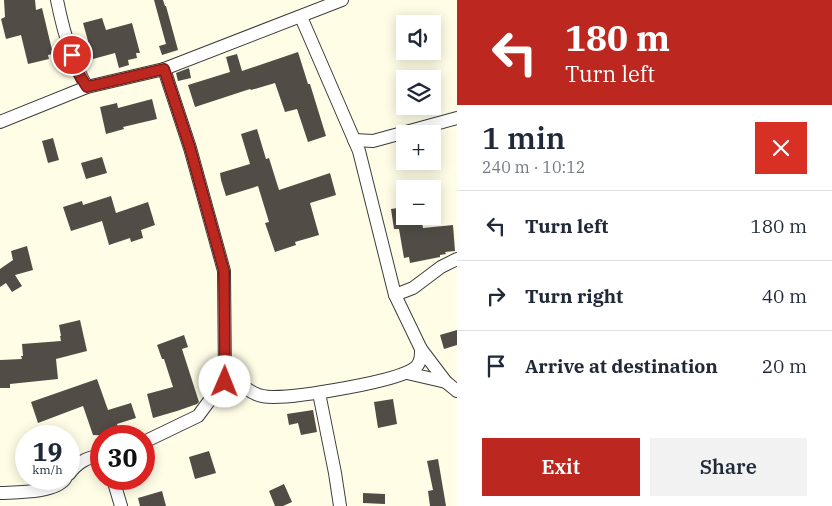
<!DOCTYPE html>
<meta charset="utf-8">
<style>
body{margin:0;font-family:"IBM Plex Serif",serif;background:#f2f2f3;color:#1f2937;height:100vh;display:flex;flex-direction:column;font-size:19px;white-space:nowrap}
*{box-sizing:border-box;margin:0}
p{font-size:16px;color:#747a83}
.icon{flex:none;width:28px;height:28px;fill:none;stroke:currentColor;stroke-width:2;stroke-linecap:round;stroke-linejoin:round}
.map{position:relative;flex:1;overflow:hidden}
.drawer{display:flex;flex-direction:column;background:#fff;width:375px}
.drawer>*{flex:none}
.banner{background:#bc2820;color:#fff;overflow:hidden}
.fabs{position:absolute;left:396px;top:15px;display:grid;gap:10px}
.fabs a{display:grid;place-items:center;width:45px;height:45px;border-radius:0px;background:#fff;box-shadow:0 2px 12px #0003;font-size:25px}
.speed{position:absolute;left:15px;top:425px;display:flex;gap:10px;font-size:25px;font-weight:700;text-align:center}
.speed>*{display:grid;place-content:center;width:65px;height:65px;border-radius:50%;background:#fff;box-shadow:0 2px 12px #0003;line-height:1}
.speed small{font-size:12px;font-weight:400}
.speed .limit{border:8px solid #d22;background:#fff;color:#111}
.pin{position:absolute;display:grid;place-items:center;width:42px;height:42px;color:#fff;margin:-21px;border:2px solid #fff;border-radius:50%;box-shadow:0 1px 5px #0007}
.me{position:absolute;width:55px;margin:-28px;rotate:1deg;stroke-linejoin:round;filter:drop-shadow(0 0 4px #0008)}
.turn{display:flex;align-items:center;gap:18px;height:105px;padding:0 25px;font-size:22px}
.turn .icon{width:65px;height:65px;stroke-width:2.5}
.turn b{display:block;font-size:35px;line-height:42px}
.round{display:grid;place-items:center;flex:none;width:52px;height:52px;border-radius:0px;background:#f2f2f3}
.head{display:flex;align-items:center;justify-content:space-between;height:85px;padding:0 25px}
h1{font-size:30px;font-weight:600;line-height:38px}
.cta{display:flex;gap:10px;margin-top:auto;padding:10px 25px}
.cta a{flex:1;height:58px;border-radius:0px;background:#bc2820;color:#fff;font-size:20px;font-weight:600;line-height:58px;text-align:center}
.cta a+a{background:#f2f2f3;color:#1f2937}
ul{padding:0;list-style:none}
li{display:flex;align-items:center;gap:15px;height:70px;padding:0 25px;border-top:1px solid #e0e1e3}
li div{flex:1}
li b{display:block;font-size:19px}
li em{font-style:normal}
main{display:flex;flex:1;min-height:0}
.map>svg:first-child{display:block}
.building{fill:#524c46}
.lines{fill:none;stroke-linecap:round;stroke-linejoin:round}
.street-casing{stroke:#3d3d3d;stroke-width:14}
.street{stroke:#fff;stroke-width:12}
.route-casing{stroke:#7a1a15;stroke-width:12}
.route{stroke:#bc2820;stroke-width:9}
</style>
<main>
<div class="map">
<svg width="457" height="506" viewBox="0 0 457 506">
<rect width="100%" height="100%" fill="#fffde6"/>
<g class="building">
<path d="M4 0H35L36 10 42 8 53 54 48 55 49 59 28 64 21 35 6 39 1 19 5 17Z"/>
<path d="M154 0H163L165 6H166L178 50 162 55 159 46 166 44Z"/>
<path d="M102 18 106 30 132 23 140 53H136L137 58 128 60 129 65 119 68 115 53 93 59 83 23Z"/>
<path d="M298 52 308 84H310L326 136 308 142 297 109 285 112 275 83 251 90 250 89 195 107 188 85 230 72 226 57 237 54 242 71Z"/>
<path d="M189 68 191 78 178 81 176 73Z"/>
<path d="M152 99 157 119 123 127 124 129 106 134 100 107 117 103 118 108Z"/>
<path d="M257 129 266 159 269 158 279 190 330 173 336 195 310 203 319 235 295 242 296 245 275 252 265 223 269 222 258 186 226 196 221 180 220 173 250 164 241 134Z"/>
<path d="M53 138 59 160 48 163 42 141Z"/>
<path d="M102 157 107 173 86 179 81 163Z"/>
<path d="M111 196 116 213 148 202 155 225 141 230 143 238 131 242 130 238 109 245 102 221 71 231 63 207 82 201 83 205Z"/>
<path d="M405 207V216H421L423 228 453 225 455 251 445 252 446 254 440 255V257L410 263 409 257 404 258 399 229H394L391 209Z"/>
<path d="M27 246 33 270 15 275 22 286 12 292 6 283 0 287V269L13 260 11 251Z"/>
<path d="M80 320 87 351 56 359 58 379 10 384V388H0V360L22 359 21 356H23L22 344 61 341 60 336H61L59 325Z"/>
<path d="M457 330V345L444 349 440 335Z"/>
<path d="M184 335 188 347 182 349 199 402 197 404 177 411 153 418 147 394 173 387 164 359H162L157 345Z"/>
<path d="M97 379 108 410 131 403 136 418 117 424 121 436 93 435 83 406 38 423 31 402Z"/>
<path d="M393 399 397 424 378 428 374 402Z"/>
<path d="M313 410 317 432 301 435 298 423 289 425 287 414Z"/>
<path d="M209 451 216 473 195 479 189 457Z"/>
<path d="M438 459 446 506H430L428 491 433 490 427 461Z"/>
<path d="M284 484 292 502 283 506H275L269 491Z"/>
<path d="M162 491 166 506H140L138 498Z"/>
<path d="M363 493 385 494V504L363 503Z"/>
</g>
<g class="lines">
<g class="street-casing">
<g id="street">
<path d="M57 0C63 30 71 61 87 87"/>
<path d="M301 17 359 151 395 295 421 349 446 382 457 391"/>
<path d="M164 69 190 148 224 271 225 382"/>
<path d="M0 122 87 87 164 69 342 0"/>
<path d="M354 140 373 141 457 118"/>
<path d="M395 295 413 288 441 267 457 259"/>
<path d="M407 373 446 382"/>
<path d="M319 393 335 473 340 506"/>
<path d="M144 442 198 416 221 385C235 374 241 387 254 393 259 396 267 397 273 397 298 397 399 382 416 367 421 362 421 356 421 349"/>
<path d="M69 474C78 462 86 458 101 455"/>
<path d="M113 479 121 506"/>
<path d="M0 493C18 492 54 493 65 479"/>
</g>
</g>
<use href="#street" class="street"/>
</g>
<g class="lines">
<g class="route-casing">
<path id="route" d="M72 55 77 71 87 87 164 69 190 148 224 271 225 382"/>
</g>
<use href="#route" class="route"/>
</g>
</svg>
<div class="fabs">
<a><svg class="icon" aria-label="sound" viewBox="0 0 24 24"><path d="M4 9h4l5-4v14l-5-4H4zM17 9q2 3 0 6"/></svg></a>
<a><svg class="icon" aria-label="layers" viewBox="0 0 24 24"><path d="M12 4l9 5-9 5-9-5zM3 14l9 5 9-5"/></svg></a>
<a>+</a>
<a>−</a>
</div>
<div class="speed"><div>19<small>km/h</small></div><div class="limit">30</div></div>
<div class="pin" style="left:72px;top:55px;background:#d93025"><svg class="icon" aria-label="arrive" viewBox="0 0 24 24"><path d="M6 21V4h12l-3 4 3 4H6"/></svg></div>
<svg class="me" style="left:225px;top:382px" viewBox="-20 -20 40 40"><circle r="19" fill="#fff"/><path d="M0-13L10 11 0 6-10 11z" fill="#bc2820"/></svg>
</div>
<section class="drawer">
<div class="banner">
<div class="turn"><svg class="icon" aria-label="left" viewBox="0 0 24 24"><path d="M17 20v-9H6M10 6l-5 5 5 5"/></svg><div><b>180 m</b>Turn left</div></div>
</div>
<div class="head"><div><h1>1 min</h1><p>240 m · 10:12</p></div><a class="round" style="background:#d93025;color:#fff"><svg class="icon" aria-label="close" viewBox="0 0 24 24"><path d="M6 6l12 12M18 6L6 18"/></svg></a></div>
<ul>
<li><svg class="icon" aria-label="left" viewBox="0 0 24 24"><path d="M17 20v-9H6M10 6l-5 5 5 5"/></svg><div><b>Turn left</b></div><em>180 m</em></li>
<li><svg class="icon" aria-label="right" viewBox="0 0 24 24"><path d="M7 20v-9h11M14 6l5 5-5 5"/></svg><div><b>Turn right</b></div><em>40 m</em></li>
<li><svg class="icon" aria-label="arrive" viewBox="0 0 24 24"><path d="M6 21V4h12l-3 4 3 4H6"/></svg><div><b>Arrive at destination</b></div><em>20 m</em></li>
</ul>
<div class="cta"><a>Exit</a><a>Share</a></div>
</section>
</main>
